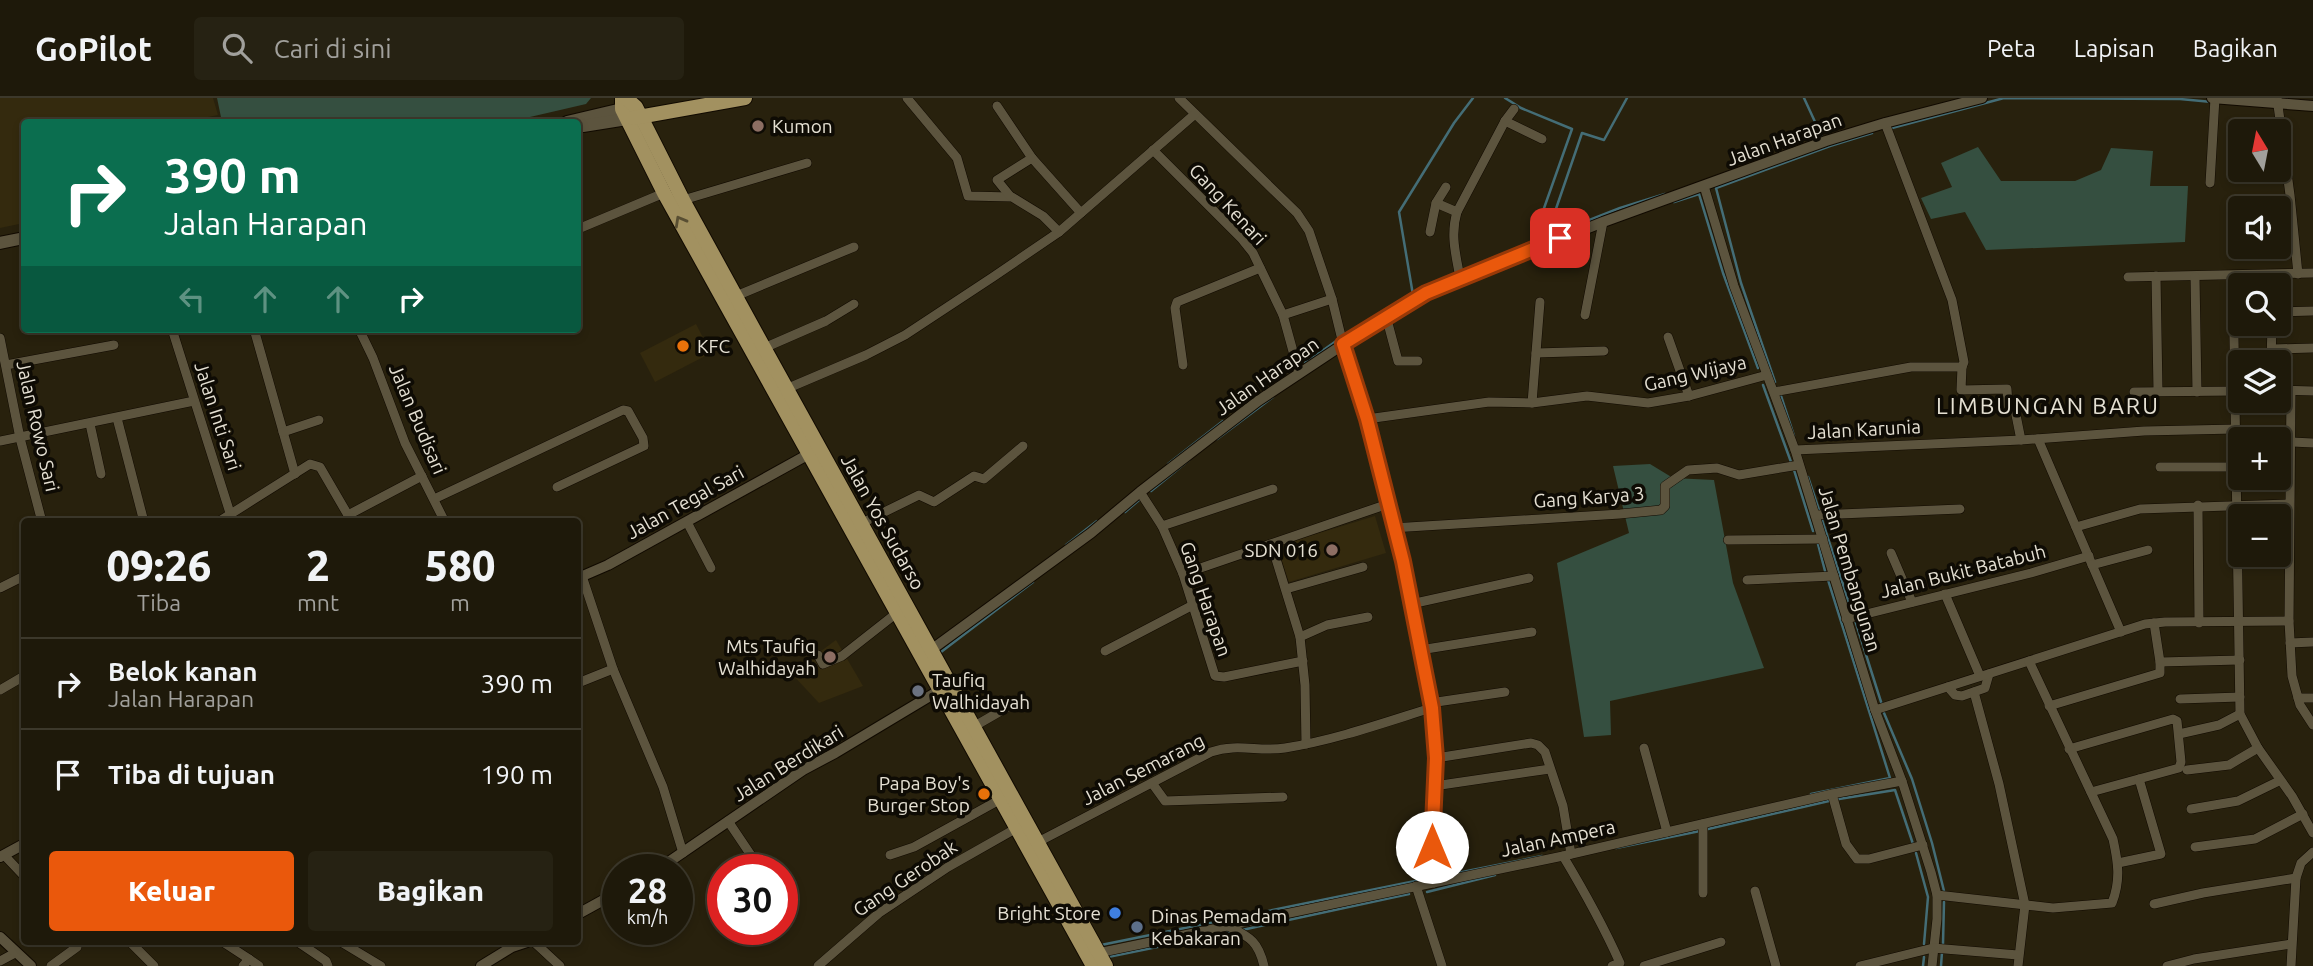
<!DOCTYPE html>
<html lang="id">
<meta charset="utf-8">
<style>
body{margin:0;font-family:Ubuntu,sans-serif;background:#262213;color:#f1f3f6;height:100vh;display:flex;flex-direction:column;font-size:26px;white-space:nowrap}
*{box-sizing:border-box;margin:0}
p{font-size:23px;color:#a1a09c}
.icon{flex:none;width:38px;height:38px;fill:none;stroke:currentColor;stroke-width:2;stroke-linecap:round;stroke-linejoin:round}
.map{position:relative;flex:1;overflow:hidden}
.panel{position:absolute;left:21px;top:420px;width:560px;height:427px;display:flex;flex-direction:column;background:#1e190a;border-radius:7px;box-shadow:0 4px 10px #0003,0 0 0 2px #3c382b}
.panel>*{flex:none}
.banner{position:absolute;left:21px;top:21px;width:560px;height:214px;border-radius:7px;box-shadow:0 4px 10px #0003,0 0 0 2px #3c382b;background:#0b6e4f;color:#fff;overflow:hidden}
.needle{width:46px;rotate:350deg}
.tools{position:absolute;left:2228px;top:21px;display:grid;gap:14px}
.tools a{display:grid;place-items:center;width:63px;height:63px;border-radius:7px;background:#1e190a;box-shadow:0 4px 10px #0003,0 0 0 2px #3c382b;font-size:35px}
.speed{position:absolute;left:602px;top:756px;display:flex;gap:14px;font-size:35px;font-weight:700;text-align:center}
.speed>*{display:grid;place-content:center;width:91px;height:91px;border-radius:50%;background:#1e190a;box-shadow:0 4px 10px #0003,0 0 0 2px #3c382b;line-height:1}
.speed small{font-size:18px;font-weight:400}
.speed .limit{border:10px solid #d22;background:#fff;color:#111}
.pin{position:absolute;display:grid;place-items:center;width:60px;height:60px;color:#fff;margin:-30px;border-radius:14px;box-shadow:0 4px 10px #0006}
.me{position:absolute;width:77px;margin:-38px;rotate:0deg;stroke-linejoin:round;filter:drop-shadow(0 0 5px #0008)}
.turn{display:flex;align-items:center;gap:24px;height:147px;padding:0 28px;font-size:32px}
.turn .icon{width:91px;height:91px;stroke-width:2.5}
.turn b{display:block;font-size:49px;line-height:60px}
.lanes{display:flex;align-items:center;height:66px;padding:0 28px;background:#0003;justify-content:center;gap:35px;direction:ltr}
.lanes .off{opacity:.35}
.eta{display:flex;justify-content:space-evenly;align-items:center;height:119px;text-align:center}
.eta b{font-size:42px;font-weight:800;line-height:49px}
.cta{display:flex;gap:14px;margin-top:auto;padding:14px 28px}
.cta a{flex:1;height:80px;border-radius:7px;background:#ea580c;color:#fff;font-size:28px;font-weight:800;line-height:80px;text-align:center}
.cta a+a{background:#262213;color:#f1f3f6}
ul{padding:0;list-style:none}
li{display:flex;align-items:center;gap:21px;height:91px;padding:0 28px;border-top:2px solid #3c382b}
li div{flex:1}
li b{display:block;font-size:26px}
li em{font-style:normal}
header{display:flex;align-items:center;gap:42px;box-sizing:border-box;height:98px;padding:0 35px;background:#1e190a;border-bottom:2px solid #3c382b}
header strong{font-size:33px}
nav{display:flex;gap:38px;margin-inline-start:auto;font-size:24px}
.search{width:490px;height:63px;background:#262213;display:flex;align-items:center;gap:18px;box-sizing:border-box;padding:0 24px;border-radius:7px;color:#a1a09c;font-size:26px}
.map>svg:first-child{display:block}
.built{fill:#342a0e}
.green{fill:#354f40}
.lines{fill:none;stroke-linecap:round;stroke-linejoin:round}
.stream{stroke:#446d76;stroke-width:2.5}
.minor-casing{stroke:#110a00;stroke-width:10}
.tertiary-casing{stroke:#110a00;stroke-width:12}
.secondary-casing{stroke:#110a00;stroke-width:14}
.primary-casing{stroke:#110a00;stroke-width:16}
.minor{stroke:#5c543e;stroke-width:9}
.tertiary{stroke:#5c543e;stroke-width:10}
.secondary{stroke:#5c543e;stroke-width:12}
.primary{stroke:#a29160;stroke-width:14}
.oneway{stroke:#584e32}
.route-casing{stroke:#983908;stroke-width:18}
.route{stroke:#ea580c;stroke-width:12}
.education-dot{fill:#8d6e63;stroke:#0e0b04;stroke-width:2.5}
.food-dot{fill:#e8710a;stroke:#0e0b04;stroke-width:2.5}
.worship-dot{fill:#6b7280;stroke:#0e0b04;stroke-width:2.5}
.shop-dot{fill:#3f7fe0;stroke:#0e0b04;stroke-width:2.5}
.service-dot{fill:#5c6f8a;stroke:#0e0b04;stroke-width:2.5}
.labels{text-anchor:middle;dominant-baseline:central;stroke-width:7;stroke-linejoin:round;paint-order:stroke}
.poi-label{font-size:19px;fill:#e5e0d3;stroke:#0e0b04;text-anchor:start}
.street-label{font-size:19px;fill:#e5e0d3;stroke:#0e0b04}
.quarter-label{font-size:23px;letter-spacing:2px;fill:#e5e0d3;stroke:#0e0b04}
</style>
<header>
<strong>GoPilot</strong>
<div class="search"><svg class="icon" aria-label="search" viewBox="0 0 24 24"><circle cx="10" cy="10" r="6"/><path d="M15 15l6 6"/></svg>Cari di sini</div>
<nav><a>Peta</a><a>Lapisan</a><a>Bagikan</a></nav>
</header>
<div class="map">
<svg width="2313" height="868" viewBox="0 0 2313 868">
<rect width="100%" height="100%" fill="#28210d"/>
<g class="built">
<path d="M0 0H213L218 17 184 24H24V125L0 130Z"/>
<path d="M696 226 711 255 655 284 640 255Z"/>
<path d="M1375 418 1386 455 1289 484 1277 448Z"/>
<path d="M836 542 863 588 819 605 791 575Z"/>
</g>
<g class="green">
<path d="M217 0H591L586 6 517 22 513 24H222Z"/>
<path d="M1978 49 2001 83H2075L2101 72 2111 50 2153 53 2150 88H2188L2185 144 1986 152 1965 114 1931 121 1921 100 1952 89 1941 65Z"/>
<path d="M1650 366 1673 380 1714 382 1733 485 1764 570 1610 603 1611 637 1584 639 1557 465 1629 435 1613 368Z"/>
</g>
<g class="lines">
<g class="stream">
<path d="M1505 0 1521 10 1572 31 1531 147 1512 155"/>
<path d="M1804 0 1822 39"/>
<path d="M1892 30 2004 0 2180 1 2212 4"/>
<path d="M1674 104 1699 96 1723 175 1758 270"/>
<path d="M1547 137 1582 35 1604 42 1627 0"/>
<path d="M1546 139 1620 110 1665 96"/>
<path d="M1413 197 1399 114 1454 25 1473 0"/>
<path d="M1345 237 1402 203"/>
<path d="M1305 265 1339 241"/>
<path d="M1775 284 1741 185 1716 90 1830 48 1872 35"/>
<path d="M1763 287 1791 364"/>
<path d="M1781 298 1794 338"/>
<path d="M1217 341 1273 299"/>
<path d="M1168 366 1223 323"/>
<path d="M1794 372 1813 433"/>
<path d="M1808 379 1820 415"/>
<path d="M1151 393 1189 362"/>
<path d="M1125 414 1139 402"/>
<path d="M1821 419 1852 514"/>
<path d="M1818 446 1825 473"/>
<path d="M1066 447 1097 423"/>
<path d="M1855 522 1882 607"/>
<path d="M941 554 1033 484"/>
<path d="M1884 615 1912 681 1932 745 1944 793"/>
<path d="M1811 696 1890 680 1828 482"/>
<path d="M1839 701 1895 692 1913 746"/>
<path d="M1708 731 1829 703"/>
<path d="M1616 750 1700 733"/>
<path d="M1916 755 1928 799 1924 846"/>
<path d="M1442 778 1542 758"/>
<path d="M1427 794 1495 777"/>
<path d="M1242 832 1409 796"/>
<path d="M1943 846 1944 804"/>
<path d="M1101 847 1425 781"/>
<path d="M1108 859 1231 834"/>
<path d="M1923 868 1924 859"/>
<path d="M1941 868 1942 854"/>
</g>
<g class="minor-casing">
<g id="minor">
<path d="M907 0 957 60 968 98 1012 99 1043 118 1059 134"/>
<path d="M1179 0 1297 115 1309 133 1332 201 1343 246 1367 321 1411 506 1431 610 1436 660 1431 727 1434 785"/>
<path d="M2277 0 2290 97 2298 176"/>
<path d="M997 8 1032 60"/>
<path d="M1505 23 1542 41"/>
<path d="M1153 52 1241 140 1253 155 1283 217 1299 275"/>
<path d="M2210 85 2215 0"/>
<path d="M1704 88 1734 188 1795 352 1875 612 1902 683 1931 774 1937 797V821L1932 868"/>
<path d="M1010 98 997 82 1032 60 1081 115"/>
<path d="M683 102 807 65"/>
<path d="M1436 105 1457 114"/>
<path d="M578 131 664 95"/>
<path d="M1430 134 1436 105 1446 89"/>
<path d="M2156 178 2158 293"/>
<path d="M2233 178 2240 616 2258 650 2292 698 2313 735"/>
<path d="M2128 179 2313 175"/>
<path d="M2195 179 2197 294"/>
<path d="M1460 180C1456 157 1450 137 1457 114L1505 23 1514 11"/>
<path d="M736 198 854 149"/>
<path d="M2278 214 2313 213"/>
<path d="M1283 217 1332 201"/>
<path d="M1585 217 1603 124"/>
<path d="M1386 218 1398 263H1418"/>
<path d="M172 231 230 415"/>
<path d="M254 231 295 376"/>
<path d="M359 231 373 260 405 345 445 424"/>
<path d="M1668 239 1689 298"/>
<path d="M0 240 20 340 42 424"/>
<path d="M764 250 826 223 854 206"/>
<path d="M2272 251 2313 250"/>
<path d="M1536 255 1604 253"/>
<path d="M2271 264 2272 226"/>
<path d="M6 267 114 247"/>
<path d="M1183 267 1175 210 1177 204 1260 170"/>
<path d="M1962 269 1961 292 2007 291 2008 307H2014L2021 342"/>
<path d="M786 291 866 257 905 237 993 179 1059 134 1195 16"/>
<path d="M2278 292 2313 293"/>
<path d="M2291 293 2289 523 2292 578 2300 607 2313 627"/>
<path d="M1774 294 1911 269H1962L1964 264 1952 202 1885 25"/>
<path d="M2134 294 2240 293"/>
<path d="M1532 305 1540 204"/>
<path d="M117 320 144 424"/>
<path d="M1367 321 1489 304 1532 305 1587 298 1648 305 1689 298 1767 277"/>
<path d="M90 326 101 376"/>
<path d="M283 334 319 322"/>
<path d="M2038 341 2121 534"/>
<path d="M0 343 194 303"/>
<path d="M2292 344 2313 345"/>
<path d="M1795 352 2021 342 2144 333 2236 331"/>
<path d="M2160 369H2236"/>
<path d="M1140 394 1162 428 1183 476 1215 578 1224 579 1303 563"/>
<path d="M434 401 623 312 628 313 643 340 644 348 557 389"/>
<path d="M2198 407 2199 525"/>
<path d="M348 417 422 378"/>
<path d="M1816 417 1960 411"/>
<path d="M218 424 310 366 320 369 352 424"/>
<path d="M687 424 711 470"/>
<path d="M862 425 919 397 934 404 974 378 984 381 1023 348"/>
<path d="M1162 428 1273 391"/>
<path d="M2076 429 2140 411 2289 406"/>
<path d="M1392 430 1620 416 1661 412 1665 408V388L1688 372 1717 370 1739 377 1799 367"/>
<path d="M1728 442 1823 441"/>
<path d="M1272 448 1300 539 1305 587 1306 646"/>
<path d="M1891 455 1912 504"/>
<path d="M2092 467 2148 452"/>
<path d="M1183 476 1388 406"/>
<path d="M582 478 613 571 663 689 683 755"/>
<path d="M1747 482 1834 478"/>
<path d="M0 490 24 478"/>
<path d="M1286 491 1363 469"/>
<path d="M1945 496 1980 578"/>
<path d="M1411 506 1529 480"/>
<path d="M1846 521 2031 475 2089 458"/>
<path d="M1300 539 1327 527 1368 519"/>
<path d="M2290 545 2313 544"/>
<path d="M1420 552 1532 534"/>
<path d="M1105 553 1193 507"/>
<path d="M818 557 823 566 842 558 898 514"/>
<path d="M2160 564 2240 562"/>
<path d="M578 585 613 571"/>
<path d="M1948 589 1955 597 1962 598 1985 590 1989 576"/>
<path d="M0 592 24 578"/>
<path d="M1974 594 1999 686 2025 807 2018 868"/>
<path d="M2298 600H2313"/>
<path d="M2180 601 2240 599"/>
<path d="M1430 605 1505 594"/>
<path d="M2049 608 2160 575V564L2154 525"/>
<path d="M1875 612 2145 526 2165 524 2289 523"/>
<path d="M973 629 1013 606"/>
<path d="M2179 636 2219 627 2240 616"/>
<path d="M1644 650 1667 734"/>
<path d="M2069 651 2173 621 2177 623 2181 664 2179 670 2091 694"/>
<path d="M1436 660 1531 645 1538 647 1545 654 1563 708 1571 756"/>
<path d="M2187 672 2229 667 2258 650"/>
<path d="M1152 685 1165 703 1283 699"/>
<path d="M1434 688 1550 671"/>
<path d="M1832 696 1846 746 1857 761H1869L1923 747"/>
<path d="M2191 711 2238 703 2279 683"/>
<path d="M728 723 761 772"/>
<path d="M1703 726V795"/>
<path d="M1038 744 1211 654C1237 645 1259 654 1285 650 1335 642 1383 625 1431 610"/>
<path d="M2195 749 2255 741 2303 716"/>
<path d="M4 757 24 778"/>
<path d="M890 757 914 749 1001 701"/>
<path d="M1563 758C1584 793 1603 827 1620 865L1612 868"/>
<path d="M2118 765 2161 756 2139 681"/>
<path d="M1416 788 1442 868"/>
<path d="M1755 793 1776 868"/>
<path d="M1937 797 2053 810 2112 805C2121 782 2118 764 2113 741L2029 563"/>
<path d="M2154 806 2203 795 2296 780"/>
<path d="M1226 827C1249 839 1258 842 1264 868"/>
<path d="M130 844 154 868"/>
<path d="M223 844 249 861 243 868"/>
<path d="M298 844 326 863 328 868"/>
<path d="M341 844 381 868"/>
<path d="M534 844 560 868"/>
<path d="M1098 855 1563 758 1832 696 1902 683"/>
<path d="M249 861 259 868"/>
<path d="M0 863 15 855"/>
<path d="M51 868 77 849"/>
<path d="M818 868 879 815 948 769 1017 730"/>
<path d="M1644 868 1721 844"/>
<path d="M1860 868 1933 850 2018 857"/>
<path d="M2167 868 2194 861 2291 846"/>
<path d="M2291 868 2296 780 2301 765 2313 754"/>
</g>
</g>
<g class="tertiary-casing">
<g id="tertiary">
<path d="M2212 0 2313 8"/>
<path d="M578 480 608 467 809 356"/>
<path d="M931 552 1091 435 1140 394 1258 303 1386 218 1426 195 1603 124 1826 43 1885 25 1982 0"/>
<path d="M0 759 24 746"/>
<path d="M657 772 803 672 835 655 940 592"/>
<path d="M578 816 618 794"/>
<path d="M0 839 31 868"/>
<path d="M481 868 512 849 527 844"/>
</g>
</g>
<g class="secondary-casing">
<g id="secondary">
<path d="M567 24 622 11"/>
<path d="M583 28 627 21"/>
<path d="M0 145 24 140"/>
</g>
</g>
<g class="primary-casing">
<g id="primary">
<path d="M622 0V11L664 95 1093 868"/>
<path d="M626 0 636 9 683 102 756 235 1106 868"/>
<path d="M633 20 745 0"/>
</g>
</g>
<use href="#minor" class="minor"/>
<use href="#tertiary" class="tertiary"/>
<use href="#secondary" class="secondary"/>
<use href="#primary" class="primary"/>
</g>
<defs><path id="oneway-chevron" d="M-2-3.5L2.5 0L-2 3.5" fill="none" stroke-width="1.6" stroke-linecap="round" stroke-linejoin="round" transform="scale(1.75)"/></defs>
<use class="oneway" href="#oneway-chevron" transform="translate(680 123) rotate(-119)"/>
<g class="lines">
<g class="route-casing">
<path id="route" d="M1432 749 1436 660 1432 610 1403 463 1367 321 1343 246 1426 195 1560 140"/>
</g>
<use href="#route" class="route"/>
</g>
<g class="education-dot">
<circle cx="758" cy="28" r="7"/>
<circle cx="1332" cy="452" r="7"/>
<circle cx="830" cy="559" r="7"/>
</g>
<g class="food-dot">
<circle cx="683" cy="248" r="7"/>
<circle cx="984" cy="696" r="7"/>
</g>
<circle class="worship-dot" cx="918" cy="593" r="7"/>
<circle class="shop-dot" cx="1115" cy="815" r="7"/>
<circle class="service-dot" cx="1137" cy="829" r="7"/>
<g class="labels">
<g class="poi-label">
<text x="772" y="28">Kumon</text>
<text x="697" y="248">KFC</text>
<text x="1318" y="452" text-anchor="end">SDN 016</text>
<text x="816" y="548" text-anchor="end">Mts Taufiq<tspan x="816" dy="22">Walhidayah</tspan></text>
<text x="932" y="582">Taufiq<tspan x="932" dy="22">Walhidayah</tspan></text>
<text x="970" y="685" text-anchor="end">Papa Boy's<tspan x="970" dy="22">Burger Stop</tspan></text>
<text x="1101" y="815" text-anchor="end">Bright Store</text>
<text x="1151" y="818">Dinas Pemadam<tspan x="1151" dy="22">Kebakaran</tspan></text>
</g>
<g class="street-label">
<text transform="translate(1784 41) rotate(-20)">Jalan Harapan</text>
<text transform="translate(1228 106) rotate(47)">Gang Kenari</text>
<text transform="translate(1695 275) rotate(-13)">Gang Wijaya</text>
<text transform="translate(1267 278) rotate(-35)">Jalan Harapan</text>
<text transform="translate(218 318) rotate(72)">Jalan Inti Sari</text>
<text transform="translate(418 321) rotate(67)">Jalan Budisari</text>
<text transform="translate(38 328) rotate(77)">Jalan Rowo Sari</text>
<text transform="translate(1864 331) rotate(-3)">Jalan Karunia</text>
<text transform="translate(1589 399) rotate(-4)">Gang Karya 3</text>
<text transform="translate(685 404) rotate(-29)">Jalan Tegal Sari</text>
<text transform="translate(883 424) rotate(61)">Jalan Yos Sudarso</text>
<text transform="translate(1850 471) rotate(73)">Jalan Pembangunan</text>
<text transform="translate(1963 473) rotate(-14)">Jalan Bukit Batabuh</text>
<text transform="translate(1206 501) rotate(71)">Gang Harapan</text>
<text transform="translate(788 665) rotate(-32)">Jalan Berdikari</text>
<text transform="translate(1143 671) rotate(-27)">Jalan Semarang</text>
<text transform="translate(1558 740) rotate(-12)">Jalan Ampera</text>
<text transform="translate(905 780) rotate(-34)">Gang Gerobak</text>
</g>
<g class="quarter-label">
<text x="2048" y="307">LIMBUNGAN BARU</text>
</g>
</g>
</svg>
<div class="tools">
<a><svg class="needle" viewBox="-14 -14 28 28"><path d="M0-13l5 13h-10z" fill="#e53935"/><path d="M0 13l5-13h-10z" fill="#a1a09c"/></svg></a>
<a><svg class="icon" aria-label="sound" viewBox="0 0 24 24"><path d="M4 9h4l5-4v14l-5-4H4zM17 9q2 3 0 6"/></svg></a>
<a><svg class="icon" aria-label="search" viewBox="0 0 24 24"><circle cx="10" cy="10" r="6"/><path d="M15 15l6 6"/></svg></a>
<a><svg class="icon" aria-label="layers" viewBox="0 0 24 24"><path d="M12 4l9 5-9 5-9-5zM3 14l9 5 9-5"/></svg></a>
<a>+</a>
<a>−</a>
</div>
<div class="speed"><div>28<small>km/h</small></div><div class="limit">30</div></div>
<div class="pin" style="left:1560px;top:140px;background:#d93025"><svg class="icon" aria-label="arrive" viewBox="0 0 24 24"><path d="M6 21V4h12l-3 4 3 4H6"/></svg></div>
<svg class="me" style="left:1432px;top:749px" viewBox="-20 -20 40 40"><circle r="19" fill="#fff"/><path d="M0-13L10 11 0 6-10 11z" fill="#ea580c"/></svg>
<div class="banner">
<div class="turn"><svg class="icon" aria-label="right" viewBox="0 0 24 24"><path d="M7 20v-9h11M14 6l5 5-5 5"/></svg><div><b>390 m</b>Jalan Harapan</div></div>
<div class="lanes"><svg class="icon off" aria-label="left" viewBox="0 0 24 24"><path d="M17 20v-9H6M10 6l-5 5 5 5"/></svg><svg class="icon off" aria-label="ahead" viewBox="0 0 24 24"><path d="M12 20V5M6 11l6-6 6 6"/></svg><svg class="icon off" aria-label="ahead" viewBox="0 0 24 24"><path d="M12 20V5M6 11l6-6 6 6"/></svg><svg class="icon" aria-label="right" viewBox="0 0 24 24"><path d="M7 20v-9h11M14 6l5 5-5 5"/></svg></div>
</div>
<section class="panel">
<div class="eta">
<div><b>09:26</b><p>Tiba</p></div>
<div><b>2</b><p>mnt</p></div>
<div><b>580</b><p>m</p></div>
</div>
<ul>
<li><svg class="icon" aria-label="right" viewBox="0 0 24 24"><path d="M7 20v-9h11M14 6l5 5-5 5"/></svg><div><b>Belok kanan</b><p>Jalan Harapan</p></div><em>390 m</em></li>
<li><svg class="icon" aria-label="arrive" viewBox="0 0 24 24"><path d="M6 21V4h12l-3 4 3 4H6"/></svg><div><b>Tiba di tujuan</b></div><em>190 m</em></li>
</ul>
<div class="cta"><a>Keluar</a><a>Bagikan</a></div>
</section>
</div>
